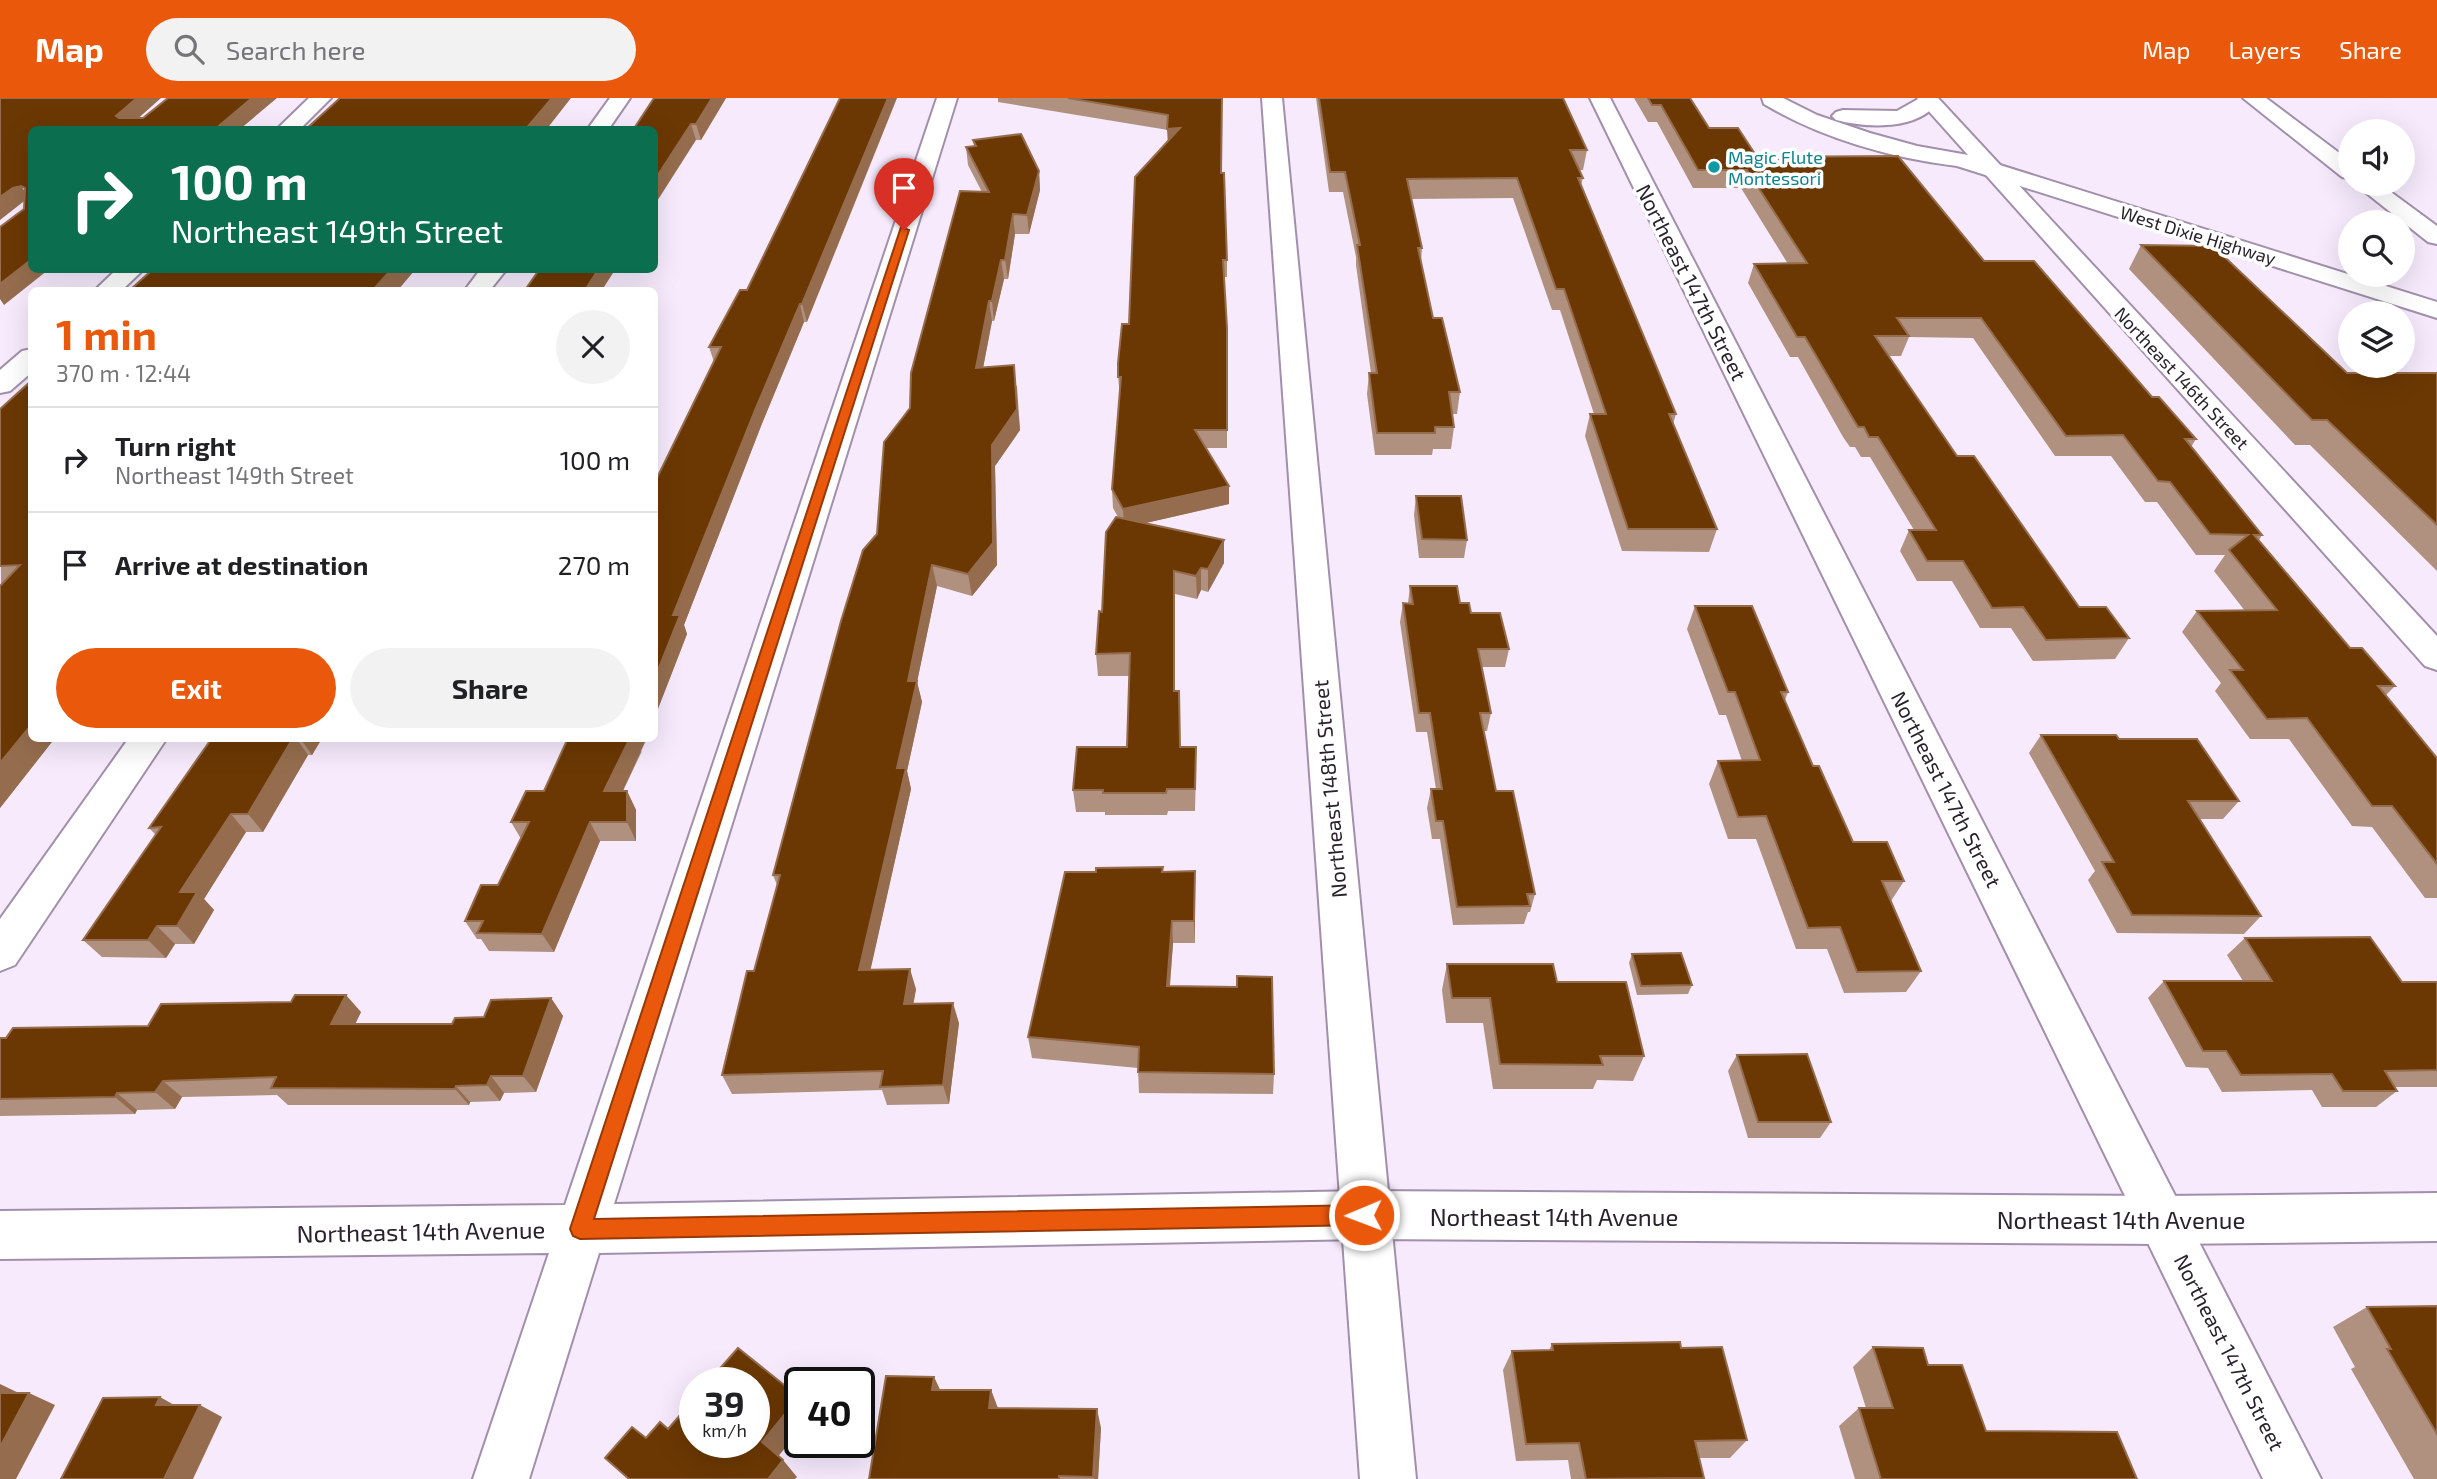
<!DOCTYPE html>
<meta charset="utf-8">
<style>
body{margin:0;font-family:"Exo 2",sans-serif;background:#f2f2f2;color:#202124;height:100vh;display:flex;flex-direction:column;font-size:26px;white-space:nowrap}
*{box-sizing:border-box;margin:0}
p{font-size:23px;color:#757577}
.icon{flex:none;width:38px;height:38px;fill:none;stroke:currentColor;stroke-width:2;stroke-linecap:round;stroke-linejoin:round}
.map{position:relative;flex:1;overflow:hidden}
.details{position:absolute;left:28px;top:189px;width:630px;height:455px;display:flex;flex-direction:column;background:#fff;border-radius:10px;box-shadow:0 7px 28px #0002}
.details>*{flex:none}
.hud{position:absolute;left:28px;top:28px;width:630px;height:147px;border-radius:10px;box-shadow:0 7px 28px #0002;background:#0b6e4f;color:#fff;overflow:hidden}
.tools{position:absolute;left:2338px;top:21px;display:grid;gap:14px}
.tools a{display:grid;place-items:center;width:77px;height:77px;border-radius:50%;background:#fff;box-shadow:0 7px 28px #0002;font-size:35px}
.speed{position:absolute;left:679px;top:1269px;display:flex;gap:14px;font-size:35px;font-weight:700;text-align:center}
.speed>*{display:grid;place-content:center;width:91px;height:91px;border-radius:50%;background:#fff;box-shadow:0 7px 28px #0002;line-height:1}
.speed small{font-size:18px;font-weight:400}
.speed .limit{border:4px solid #111;border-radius:10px;background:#fff;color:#111}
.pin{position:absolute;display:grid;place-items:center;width:60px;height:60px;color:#fff;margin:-72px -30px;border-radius:50% 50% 50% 0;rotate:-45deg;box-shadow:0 0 7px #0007}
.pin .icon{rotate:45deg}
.me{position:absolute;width:77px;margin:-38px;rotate:269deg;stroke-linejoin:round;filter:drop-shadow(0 0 5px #0008)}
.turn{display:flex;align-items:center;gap:24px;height:147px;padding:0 28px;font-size:32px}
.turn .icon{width:91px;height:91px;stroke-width:2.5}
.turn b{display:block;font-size:49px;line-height:60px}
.round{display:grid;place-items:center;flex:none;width:74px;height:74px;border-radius:37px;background:#f2f2f2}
.head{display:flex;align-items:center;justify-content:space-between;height:119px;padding:0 28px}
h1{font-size:42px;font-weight:700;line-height:52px;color:#ea580c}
.primary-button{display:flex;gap:14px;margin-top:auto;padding:14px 28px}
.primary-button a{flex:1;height:80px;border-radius:42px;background:#ea580c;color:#fff;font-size:28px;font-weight:700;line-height:80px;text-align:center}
.primary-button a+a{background:#f2f2f2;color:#202124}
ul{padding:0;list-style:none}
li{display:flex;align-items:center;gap:21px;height:105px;padding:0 28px;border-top:2px solid #e0e0e0}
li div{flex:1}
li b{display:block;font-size:26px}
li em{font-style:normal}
header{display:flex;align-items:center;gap:42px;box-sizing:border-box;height:98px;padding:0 35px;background:#ea580c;color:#fff}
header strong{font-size:33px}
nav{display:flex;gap:38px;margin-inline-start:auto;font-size:24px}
.search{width:490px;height:63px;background:#f2f2f2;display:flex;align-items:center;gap:18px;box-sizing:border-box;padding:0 24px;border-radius:38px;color:#757577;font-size:26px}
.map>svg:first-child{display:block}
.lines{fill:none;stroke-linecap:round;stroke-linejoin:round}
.minor-casing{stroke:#a28fab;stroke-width:4}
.tertiary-casing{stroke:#a28fab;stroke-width:4}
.secondary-casing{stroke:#a28fab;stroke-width:4}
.minor{fill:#fff;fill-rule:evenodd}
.tertiary{fill:#fff;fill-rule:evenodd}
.secondary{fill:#fff;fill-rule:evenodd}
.wall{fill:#b09180}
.shaded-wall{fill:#956d4e}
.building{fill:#6b3803;stroke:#956d4e;stroke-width:2}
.route{fill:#ea580c;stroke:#983908;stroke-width:2}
.culture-dot{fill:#0f9aa8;stroke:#fff;stroke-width:2.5}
.labels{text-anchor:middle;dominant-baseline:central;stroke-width:7;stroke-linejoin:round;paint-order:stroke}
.far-culture-label{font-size:18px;fill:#0d838f;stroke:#fff;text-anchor:start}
.far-street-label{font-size:18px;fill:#29222c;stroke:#fff}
.street-label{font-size:21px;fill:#29222c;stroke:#fff}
.near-street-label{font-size:24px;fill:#29222c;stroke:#fff}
</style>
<header>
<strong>Map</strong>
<div class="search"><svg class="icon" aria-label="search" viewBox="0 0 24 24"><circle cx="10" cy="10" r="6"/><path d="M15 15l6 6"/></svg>Search here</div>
<nav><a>Map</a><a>Layers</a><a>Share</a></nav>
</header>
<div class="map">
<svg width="2437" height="1381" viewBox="0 0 2437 1381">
<rect width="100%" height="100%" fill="#f6eafc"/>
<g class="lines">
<g class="minor-casing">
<g id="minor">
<path d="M309 0H331L299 32H276Z"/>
<path d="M610 0H630L608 32H587Z"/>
<path d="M1262 0H1282L1416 1381H1360Z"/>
<path d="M1590 0H1610L2321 1381H2263Z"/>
<path d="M1917 0H1938L2437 538V572L2425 568Z"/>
<path d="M2243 0H2266L2350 63V81L2342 79Z"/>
<path d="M2355 86H2380L2437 128V146L2428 144Z"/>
<path d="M116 172H143L122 192H95Z"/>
<path d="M480 172H506L490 192H465Z"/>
<path d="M32 251V274L10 293 0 295V272L22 253Z"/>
<path d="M129 640H167L15 867 0 873V821Z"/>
</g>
</g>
<g class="tertiary-casing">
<path id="tertiary" d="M937 0H957L614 1106 1364 1093 2164 1098 2437 1095V1143L2164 1146 1364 1141 599 1155 529 1381H473L549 1155 0 1161V1113L565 1107Z"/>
</g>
<g class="secondary-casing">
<g id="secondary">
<path d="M1762 0H1783L1817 17 1870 35 1917 48 1968 57 2437 204V220L1957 68C1891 60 1821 40 1764 6Z"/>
<path d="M1920 0H1937L1939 3C1918 33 1867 30 1836 22L1832 18 1836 14 1843 12 1897 13Z"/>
</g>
</g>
<use href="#minor" class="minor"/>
<use href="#tertiary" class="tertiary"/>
<use href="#secondary" class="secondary"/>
</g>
<g class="wall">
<path d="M654 0H726L701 42H696Z"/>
<path d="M840 0 807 224H804L761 328 684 527 687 536 654 621 714 264 709 249 747 192Z"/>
<path d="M998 0H1222V75L1227 162V179H1224L1227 230V350H1206L1229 388V406L1145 425 1224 465 1208 494 1201 492 1197 501 1175 496V593L1180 649 1196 671 1195 713H1168L1167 717H1105V714H1076L1073 692 1127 649 1129 578H1098L1096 556 1118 419 1113 410 1112 391 1120 297 1118 279 1168 43V32L998 4Z"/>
<path d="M1316 0H1563L1587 52 1583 72H1579L1583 80 1581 87 1676 316 1673 326 1717 431 1709 454 1622 453 1585 338 1590 316H1594L1560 212H1552L1513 100 1411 101 1422 150 1421 164 1433 220 1460 294 1457 316H1452L1454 329 1451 351H1433L1432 357H1375L1367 296 1369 275H1371L1356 167V159L1343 94H1329Z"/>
<path d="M1634 0H1690L1709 30 1757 59 1984 163 2152 299 2196 341 2191 349 2262 437 2259 442 2350 550 2395 588 2386 597 2437 660V800H2425L2372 729 2352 728 2289 641H2250L2215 593 2221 585 2182 534 2197 513H2245L2214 473 2225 457H2196L2157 404H2145L2111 358H2055L1973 240 1909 239 1901 258H1889L1957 358 2079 509 2129 540 2115 561 2033 563 2011 530H1980L1952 483H1917L1900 453 1909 432H1914L1870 359H1861L1855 349H1850L1843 339 1798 259H1790L1748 185 1754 166H1788L1741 90H1693L1657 24H1648Z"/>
<path d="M973 42 1039 73 1040 92 1029 136H1015L1008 181H1004L994 223H992L983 270 1017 288 1020 332 995 368 997 467 972 498 937 488 917 584 922 604 907 673 911 691 870 872 916 891 913 906 959 925 949 1006 887 1007 882 992 732 996 722 977 754 873 777 787 773 777 877 436 910 310 982 94 968 67 966 49 974 48Z"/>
<path d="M2141 147 2347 275H2437V473L2310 347H2295L2129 171Z"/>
<path d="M0 311 55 640 0 710 1 488Z"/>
<path d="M1416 398 1467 442 1464 460H1419L1414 417Z"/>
<path d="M1410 488 1460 505 1509 551 1505 569H1481L1491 615 1487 633H1484L1496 693 1535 796 1530 814H1528L1524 826 1453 827 1440 741H1432L1427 710 1431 691H1436L1427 634H1416L1400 524 1403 505H1408Z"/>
<path d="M1695 508 1788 594 1785 602 1813 668 1853 744 1904 783 1891 803 1921 873 1906 894 1844 895 1827 851H1796L1756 741H1728L1709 686 1718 663H1742L1726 617H1719L1687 531Z"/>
<path d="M2041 637 2119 641 2239 703 2223 721H2199L2261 818 2244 836 2117 835 2088 782 2095 773 2029 655Z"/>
<path d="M212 640H345L344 642H321L312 657H308L263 734H246L204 801 214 812 194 846H175L166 860 102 859 83 842 156 737 149 730Z"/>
<path d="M642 653 623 693H627L636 712V743H600L554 854 489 853 481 841H477L465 823 498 787 521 741 511 724 544 693Z"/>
<path d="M1163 769V774L1195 795V845H1173L1170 888 1274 976 1273 996 1139 995 1138 970 1032 960 1028 939 1096 774Z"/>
<path d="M2245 840 2402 884H2437V989H2395L2397 993 2376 1009H2322L2312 992 2222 994 2208 970 2186 969 2148 900 2164 883H2243L2227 857Z"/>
<path d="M1632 856 1692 887 1688 896 1637 897 1629 865Z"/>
<path d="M1447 866 1557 884 1644 958 1633 983 1597 982 1593 991H1493L1483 925H1446L1442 892Z"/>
<path d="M551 900 563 918 536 994 504 995 500 1003 470 1004 469 1007H288L277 997 182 999 175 1011 137 1012 135 1016 0 1018V940L148 928 361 914 355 926H452L484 919Z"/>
<path d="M1737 957 1831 1024 1820 1040H1748L1728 973Z"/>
<path d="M2437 1208V1381H2414L2351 1271 2355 1269 2333 1229 2367 1209Z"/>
<path d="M1552 1246 1681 1250 1747 1342 1730 1360H1699L1703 1381H1571L1568 1362 1516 1363 1503 1272 1512 1253 1549 1252Z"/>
<path d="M1873 1249 1928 1267 1986 1333 2137 1381H1855L1839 1328 1859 1310H1866L1853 1269Z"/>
<path d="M934 1279 940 1292H991L998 1310 1101 1330 1098 1381H869Z"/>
</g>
<g class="shaded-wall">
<path d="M137 0H161L125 32 116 18Z"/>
<path d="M252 0H277L239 32H214Z"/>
<path d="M552 0H571L546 32H525Z"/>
<path d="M712 0H726L701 42 696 26Z"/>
<path d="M888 0H897L807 224 802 206Z"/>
<path d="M691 26 696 42 654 108V83Z"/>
<path d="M1180 30 1168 47 1167 31Z"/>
<path d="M1039 73 1040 92 1029 136 1027 117Z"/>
<path d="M21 88 31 102 23 104 0 122V99L13 90Z"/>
<path d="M1013 116 1015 136 1008 181 1005 162Z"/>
<path d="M32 161V172H48L4 207 0 201V186Z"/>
<path d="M1001 162 1004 181 994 223 992 203Z"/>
<path d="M391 172H415L398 192H373Z"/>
<path d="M598 172H615L602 192H585Z"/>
<path d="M989 203 992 223 979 291 976 270Z"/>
<path d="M800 206 804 224 761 328 684 527 687 536 654 621V582L673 517 756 310Z"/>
<path d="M1014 267 1020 332 995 368 997 467 972 498 968 476 992 347Z"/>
<path d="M1229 388V406L1124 430 1123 411Z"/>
<path d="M1224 442V465L1208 494V471Z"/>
<path d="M932 467 937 488 917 584 922 604 907 673 911 691 866 892 859 872 897 670 908 583Z"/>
<path d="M1201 470V492L1197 501 1196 478Z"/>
<path d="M1174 473 1175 496V615L1174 593Z"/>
<path d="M32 626V640H55L0 710V665Z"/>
<path d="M293 640H296L308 657 263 734 248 716Z"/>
<path d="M300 640H320L321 642 312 657Z"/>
<path d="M630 640H647L614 712 604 693Z"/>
<path d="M627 693 636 712V743L627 724Z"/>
<path d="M231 716 246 734 204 801 214 812 194 846 177 828 180 794Z"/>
<path d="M590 724 600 743 554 854 542 836Z"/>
<path d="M1195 773V845L1194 823Z"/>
<path d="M1172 823 1173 845 1168 909 1167 888Z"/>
<path d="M157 828 175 846 166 860 148 842Z"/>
<path d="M910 871 916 891 910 926 904 906Z"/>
<path d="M346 897 361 914 347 943 331 926Z"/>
<path d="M551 900 563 918 536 994 523 978Z"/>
<path d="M953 905 959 925 949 1006 943 987Z"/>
<path d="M491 978 504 995 500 1003 487 987Z"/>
<path d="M163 983 182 999 175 1011 155 994Z"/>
<path d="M456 988 470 1004 469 1007 455 991Z"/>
<path d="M117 995 137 1012 135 1016 115 999Z"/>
<path d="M934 1279 943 1298 932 1292Z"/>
<path d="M0 1286 25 1298H0Z"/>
<path d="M991 1292 998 1311 989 1310Z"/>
<path d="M29 1295 55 1307 16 1381H0V1349Z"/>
<path d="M160 1299 183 1312 156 1307Z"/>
<path d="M799 1299 800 1301V1332L776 1361 762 1344Z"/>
<path d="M200 1307 222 1319 193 1381H164Z"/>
<path d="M1097 1311 1101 1330 1098 1381H1094Z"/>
<path d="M783 1362 797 1379 795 1381H768Z"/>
</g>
<g class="building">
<path d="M0 0H137L116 18 119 20H143L168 0H252L214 32H32V161L0 186V129L24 111 25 90 21 88 13 90 0 99Z"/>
<path d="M340 0H552L525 32H305Z"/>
<path d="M654 0H712L696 26H691L654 83V32H633Z"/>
<path d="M840 0H888L802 206H800L756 310 673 517H680L654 582V386L721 249H709L740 192H747Z"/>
<path d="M1068 0H1222L1221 75H1224L1227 162H1223L1227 230V332H1195L1229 388 1123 411 1112 391 1121 279H1118V265L1122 226H1129L1135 79 1180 30 1167 31 1168 17Z"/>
<path d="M1319 0H1563L1587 52H1570L1583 80H1578L1676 316H1669L1717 431H1628L1590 316H1606L1564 191H1556L1517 80 1407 81 1422 150H1418L1433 220H1442L1460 294H1449L1454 329H1435V335H1377L1369 275H1377L1357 147H1360L1345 74H1330Z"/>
<path d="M1648 0H1690L1709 30H1738L1757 59 1898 58 1984 163H2034L2152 299H2159L2196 341H2185L2262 437H2254L2350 550H2362L2395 588H2378L2437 660V766L2392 708H2372L2307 620 2267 621 2230 572H2243L2197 513 2277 512 2229 452 2248 437 2210 436 2170 384 2158 383 2123 337 2066 338 1981 220H1897L1909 238H1875L1957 358H1974L2079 509H2106L2129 540 2046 542 2023 509 1992 510 1963 463H1927L1909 432H1936L1878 339H1869L1864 329H1858L1852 319 1805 239H1797L1754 166 1807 165 1747 72H1698L1661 7H1652Z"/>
<path d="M1021 36 1039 73 1027 117 1013 116 1005 162H1001L992 203H989L976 270 1014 267 1017 311 992 347 993 445 968 476 932 467 908 583H917L897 670H906L859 872 910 871 904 906 953 905 943 987 880 989 883 973 722 977 747 873H754L780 777H773L841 523 863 452 877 436 884 344 910 310 911 275 960 93 989 94 966 49 976 48 973 42Z"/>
<path d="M2141 147 2213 148 2347 275H2437V427L2327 322H2312Z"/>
<path d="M152 172H391L373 192H130Z"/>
<path d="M539 172H598L585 192H525Z"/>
<path d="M32 282V626L0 665V488L20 467 0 468V311Z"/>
<path d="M1416 398H1461L1467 442 1422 441Z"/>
<path d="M1116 419 1224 442 1208 471 1201 470 1196 478 1174 473V593H1179L1180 649H1196L1195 691H1167L1166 695H1103V692H1073L1077 649H1127L1130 555 1096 556 1099 513 1102 514 1106 434Z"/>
<path d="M1410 488H1457L1460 505H1469L1471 515H1500L1509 551H1478L1491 615H1480L1496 693H1513L1535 796H1527L1530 808 1457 809 1443 723H1436L1431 691H1442L1430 615H1419L1403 505 1413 506Z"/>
<path d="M1695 508H1752L1788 594H1781L1813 668H1819L1853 744H1887L1904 783H1882L1921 873 1857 874 1840 829 1808 830 1766 718 1738 719 1718 663 1760 662 1735 594H1728Z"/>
<path d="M2041 637H2116L2119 641H2197L2239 703H2188L2261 818 2132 817 2102 764H2114Z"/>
<path d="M212 640H293L248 716H231L180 794H197L177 828H157L148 842H83L161 729 149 730Z"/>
<path d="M568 640H630L604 693H627V724H590L542 836 477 835 483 823H465L481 787H498L529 724H511L526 693H544Z"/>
<path d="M1163 769 1162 774 1195 773 1194 823H1172L1167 888 1237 889V878L1272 879 1274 976 1138 974 1139 949 1028 939 1065 774H1096V770Z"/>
<path d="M2370 839 2402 884H2437V972L2385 973 2397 993H2343L2332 976 2241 977 2226 953H2203L2164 883H2272L2245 840Z"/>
<path d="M1681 855 1692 887 1641 888 1632 856Z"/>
<path d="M1447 866H1553L1557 884H1626L1644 958H1600L1603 967 1500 966 1490 900H1452Z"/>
<path d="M295 897H346L331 926H452L455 920 484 919 491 902 551 900 523 978H491L487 987 456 988 455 991 271 990 276 979 163 983 155 994 117 995 115 999 0 1001V940H6L13 930 148 928 161 906 291 904Z"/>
<path d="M1807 956 1831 1024H1758L1737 957Z"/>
<path d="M2437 1208V1336L2387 1251H2391L2367 1209Z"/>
<path d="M1680 1244 1681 1250 1722 1249 1747 1342 1695 1343 1704 1380 1586 1381 1579 1345 1526 1346 1512 1253 1553 1252 1552 1246Z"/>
<path d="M1873 1249 1923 1250 1928 1267H1962L1986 1333 2117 1334 2137 1381H1881L1859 1310H1893Z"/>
<path d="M738 1250 799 1299 762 1344 783 1362 768 1381H629L605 1360 632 1329 646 1340 660 1324 668 1331 695 1300V1344H754V1284H708Z"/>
<path d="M886 1278 934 1279 932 1292H991L989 1310 1097 1311 1093 1379 1059 1378V1381H869Z"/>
<path d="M0 1295H29L0 1349Z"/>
<path d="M160 1299 156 1307H200L164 1381H61L103 1300Z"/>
</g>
<path class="route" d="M901 129 909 132 594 1121 1364 1107 1371 1110 1374 1117 1371 1124 1364 1127 580 1141 573 1138 570 1131Z"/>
<circle class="culture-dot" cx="1714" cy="69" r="7"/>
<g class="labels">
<g class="far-culture-label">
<text x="1728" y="59">Magic Flute<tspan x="1728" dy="21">Montessori</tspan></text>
</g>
<g class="far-street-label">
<text transform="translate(2198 137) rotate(17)">West Dixie Highway</text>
<text transform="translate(2182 280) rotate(47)">Northeast 146th Street</text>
</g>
<g class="street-label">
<text transform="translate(1692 184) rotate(63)">Northeast 147th Street</text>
<text transform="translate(1329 691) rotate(-95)">Northeast 148th Street</text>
<text transform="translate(1947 691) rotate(63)">Northeast 147th Street</text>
<text transform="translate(2230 1254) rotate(63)">Northeast 147th Street</text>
</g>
<g class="near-street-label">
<text x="1554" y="1118">Northeast 14th Avenue</text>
<text x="2121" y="1121">Northeast 14th Avenue</text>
<text transform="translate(421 1133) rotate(-1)">Northeast 14th Avenue</text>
</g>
</g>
</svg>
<div class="tools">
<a><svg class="icon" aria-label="sound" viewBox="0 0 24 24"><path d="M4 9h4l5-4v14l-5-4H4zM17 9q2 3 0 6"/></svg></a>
<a><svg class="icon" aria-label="search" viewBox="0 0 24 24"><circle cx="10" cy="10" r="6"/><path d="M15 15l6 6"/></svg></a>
<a><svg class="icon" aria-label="layers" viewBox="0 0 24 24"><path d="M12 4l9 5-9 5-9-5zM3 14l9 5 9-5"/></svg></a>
</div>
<div class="speed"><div>39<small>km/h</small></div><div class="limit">40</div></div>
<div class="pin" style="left:904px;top:132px;background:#d93025"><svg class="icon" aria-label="arrive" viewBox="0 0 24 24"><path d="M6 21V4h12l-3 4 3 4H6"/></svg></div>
<svg class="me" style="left:1364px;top:1117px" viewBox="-20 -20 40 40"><circle r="17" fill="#ea580c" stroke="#fff" stroke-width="3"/><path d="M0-11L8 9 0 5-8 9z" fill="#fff"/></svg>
<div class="hud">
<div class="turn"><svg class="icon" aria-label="right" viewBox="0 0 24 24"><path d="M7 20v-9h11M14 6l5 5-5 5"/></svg><div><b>100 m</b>Northeast 149th Street</div></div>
</div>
<section class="details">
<div class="head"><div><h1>1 min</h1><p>370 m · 12:44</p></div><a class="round"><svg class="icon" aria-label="close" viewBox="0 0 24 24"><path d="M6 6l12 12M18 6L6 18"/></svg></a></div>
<ul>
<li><svg class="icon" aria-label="right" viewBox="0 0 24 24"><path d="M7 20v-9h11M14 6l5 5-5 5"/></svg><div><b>Turn right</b><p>Northeast 149th Street</p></div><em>100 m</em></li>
<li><svg class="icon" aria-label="arrive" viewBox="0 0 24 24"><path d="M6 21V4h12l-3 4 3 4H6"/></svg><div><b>Arrive at destination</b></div><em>270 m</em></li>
</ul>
<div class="primary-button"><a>Exit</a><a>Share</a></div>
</section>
</div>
